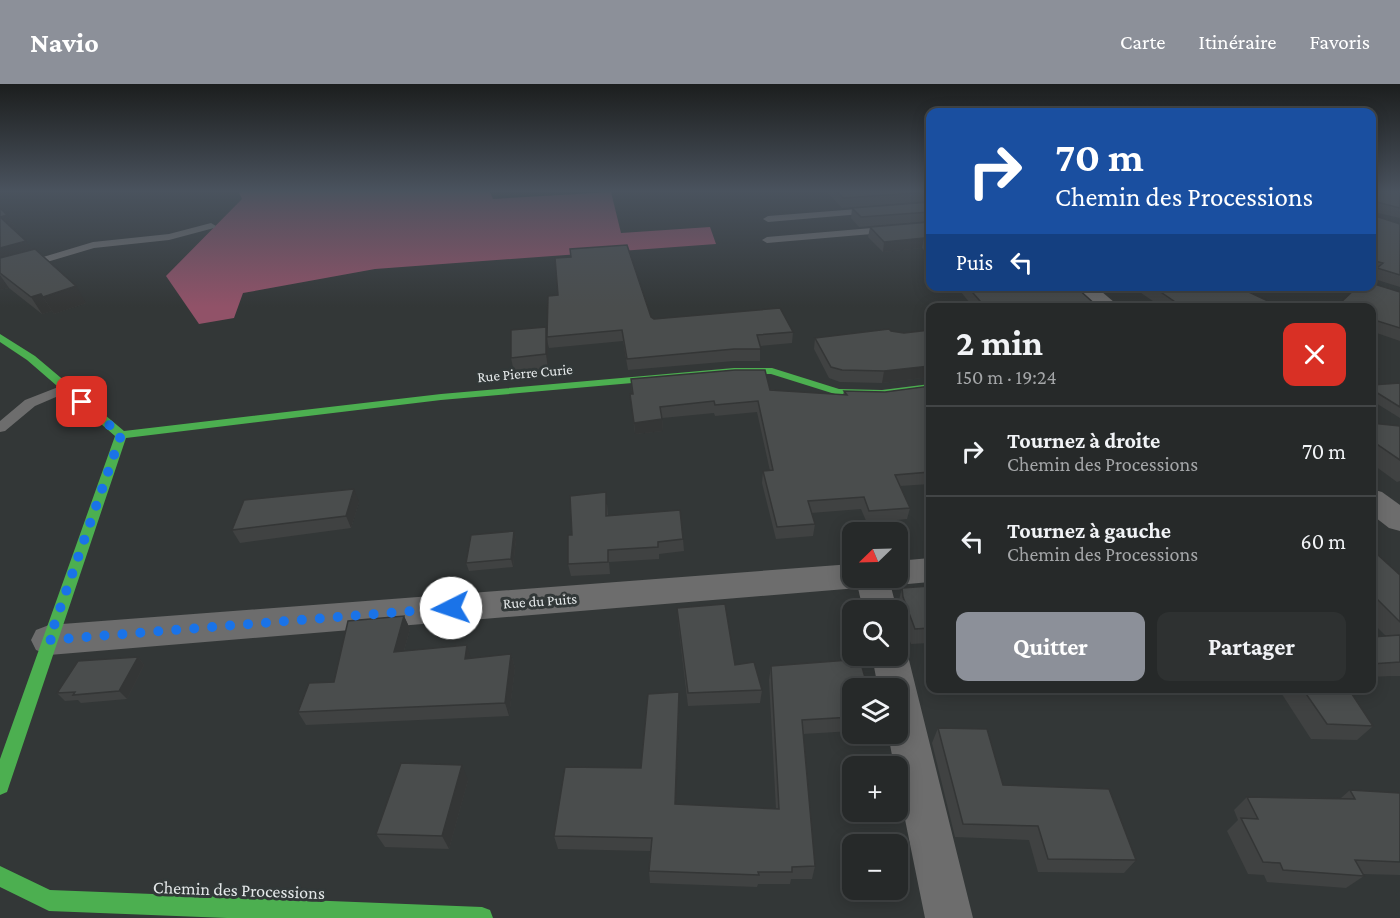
<!DOCTYPE html>
<html lang="fr">
<meta charset="utf-8">
<style>
body{margin:0;font-family:"Crimson Pro",serif;background:#2e3131;color:#f1f3f6;height:100vh;display:flex;flex-direction:column;font-size:22px;white-space:nowrap}
*{box-sizing:border-box;margin:0}
p{font-size:20px;color:#a4a6a8}
.icon{flex:none;width:33px;height:33px;fill:none;stroke:currentColor;stroke-width:2;stroke-linecap:round;stroke-linejoin:round}
.map{position:relative;flex:1;overflow:hidden}
.panel{position:absolute;left:926px;top:219px;width:450px;height:390px;display:flex;flex-direction:column;background:#262929;border-radius:12px;box-shadow:0 3px 15px #0003,0 0 0 2px #424546}
.panel>*{flex:none}
.banner{position:absolute;left:926px;top:24px;width:450px;height:183px;border-radius:12px;box-shadow:0 3px 15px #0003,0 0 0 2px #424546;background:#1a4fa0;color:#fff;overflow:hidden}
.needle{width:39px;rotate:247deg}
.tools{position:absolute;left:842px;top:438px;display:grid;gap:12px}
.tools a{display:grid;place-items:center;width:66px;height:66px;border-radius:12px;background:#262929;box-shadow:0 3px 15px #0003,0 0 0 2px #424546;font-size:30px}
.pin{position:absolute;display:grid;place-items:center;width:51px;height:51px;color:#fff;margin:-26px;border-radius:12px;box-shadow:0 3px 9px #0006}
.me{position:absolute;width:66px;margin:-33px;rotate:266deg;stroke-linejoin:round;filter:drop-shadow(0 0 4px #0008)}
.turn{display:flex;align-items:center;gap:21px;height:126px;padding:0 30px;font-size:27px}
.turn .icon{width:78px;height:78px;stroke-width:2.5}
.turn b{display:block;font-size:42px;line-height:51px}
.then{display:flex;align-items:center;height:57px;padding:0 30px;background:#0003;gap:12px;font-size:22px}
.round{display:grid;place-items:center;flex:none;width:63px;height:63px;border-radius:12px;background:#2e3131}
.head{display:flex;align-items:center;justify-content:space-between;height:102px;padding:0 30px}
h1{font-size:36px;font-weight:700;line-height:45px}
.button{display:flex;gap:12px;margin-top:auto;padding:12px 30px}
.button a{flex:1;height:69px;border-radius:12px;background:#8c9099;color:#fff;font-size:24px;font-weight:700;line-height:69px;text-align:center}
.button a+a{background:#2e3131;color:#f1f3f6}
ul{padding:0;list-style:none}
li{display:flex;align-items:center;gap:18px;height:90px;padding:0 30px;border-top:2px solid #424546}
li div{flex:1}
li b{display:block;font-size:22px}
li em{font-style:normal}
header{display:flex;align-items:center;gap:36px;box-sizing:border-box;height:84px;padding:0 30px;background:#8c9099;color:#fff}
header strong{font-size:28px}
nav{display:flex;gap:33px;margin-inline-start:auto;font-size:21px}
.map>svg:first-child{display:block}
.forest{fill:#915268}
.lines{fill:none;stroke-linecap:round;stroke-linejoin:round}
.lane{fill:#6d6d6d;fill-rule:evenodd}
.street{fill:#6d6d6d;fill-rule:evenodd}
.fast{fill:#4caf50;fill-rule:evenodd}
.wall{fill:#404242}
.shaded-wall{fill:#343636}
.building{fill:#4a4d4d;stroke:#343636;stroke-width:1.5}
.route{stroke:#1a73e8;stroke-width:10;stroke-dasharray:0 18}
.labels{text-anchor:middle;dominant-baseline:central;stroke-width:6;stroke-linejoin:round;paint-order:stroke}
.street-label{font-size:15px;fill:#e5e9ea;stroke:#323838}
.near-street-label{font-size:18px;fill:#e5e9ea;stroke:#323838}
</style>
<header>
<strong>Navio</strong>
<nav><a>Carte</a><a>Itinéraire</a><a>Favoris</a></nav>
</header>
<div class="map">
<svg width="1400" height="834" viewBox="0 0 1400 834">
<rect width="100%" height="100%" fill="#333737"/>
<path class="forest" d="M238 106H489L493 115 611 108 621 149 710 143 716 160 375 185 243 209 234 234 199 240 166 192 242 115Z"/>
<g class="lines">
<g class="lane">
<path d="M870 124 874 127 873 129 768 138 763 135 768 132Z"/>
<path d="M211 139 216 142 214 144 169 156 94 164 0 192V186L93 158 169 150Z"/>
<path d="M930 139V145L767 159 762 156 767 153Z"/>
<path d="M66 300 72 304 70 307 35 322 5 347 0 348V337L25 316Z"/>
</g>
<g class="street">
<path d="M1071 202H1095L1121 224H1096Z"/>
<path d="M1371 405 1382 408 1400 421V447L1389 444 1371 430Z"/>
<path d="M930 474V498L897 501 890 499 897 526V527L863 526 858 504 49 571 36 566 31 556 36 546 49 541 852 480V494H897V477Z"/>
<path d="M897 559 903 561 908 572 973 834H925L897 696V682H894L888 650H897V604H878L872 572H897Z"/>
</g>
<g class="fast">
<path d="M0 250 35 272 124 347 441 310 734 284H772L839 305 882 306 930 300V306L882 312 838 311 771 290H734L441 316 126 354 9 702 7 708 0 711V675L115 352 27 276 0 258Z"/>
<path d="M0 782 50 806 482 823 490 826 493 834H227L49 827 0 803Z"/>
</g>
</g>
<g class="wall">
<path d="M825 106H930V117L842 124Z"/>
<path d="M1371 106 1400 107V134L1374 128 1375 132 1400 140V203L1371 194 1375 188 1371 187Z"/>
<path d="M930 118V137L859 143 851 134 852 124Z"/>
<path d="M0 124 7 131 17 146 15 147 32 166 86 219 54 230 52 227 42 230 9 204 0 206Z"/>
<path d="M930 138V173L922 164 883 168 868 153 870 143Z"/>
<path d="M956 202H1075L1099 224H974Z"/>
<path d="M1131 202H1236L1283 224H1163Z"/>
<path d="M1400 208V257L1371 247V224Z"/>
<path d="M558 211 651 233 654 235 793 248 792 259 760 262V277H734L628 286 623 257 549 264 548 260V285L514 288 511 274 547 251Z"/>
<path d="M930 246V293L882 299 840 298 829 294 814 265 815 254 891 247 904 249Z"/>
<path d="M631 295 843 311 844 307 885 308 930 302V400L900 402 910 424 907 435 867 439 861 425 811 429 815 440 813 452 776 455 762 399 763 387H770L757 328 715 332 714 329 662 334 663 347 635 350 630 310H632Z"/>
<path d="M1400 299V334L1371 316V301Z"/>
<path d="M1371 339 1400 342V397L1397 398 1371 379Z"/>
<path d="M359 418 351 444 240 459 232 446Z"/>
<path d="M607 420 608 432 683 455 684 467 659 470V475L609 478 610 490 571 492 568 480 572 451Z"/>
<path d="M514 447 516 455 513 483 469 487 466 479Z"/>
<path d="M1371 471 1400 491V592H1390L1371 593V553L1386 552 1371 537Z"/>
<path d="M930 502V559L911 560 899 529 898 520 902 504Z"/>
<path d="M677 524 762 606 760 619 688 622 678 538Z"/>
<path d="M404 532 410 545 404 567 471 574 511 570 515 584 509 632 306 641 298 628 334 598Z"/>
<path d="M138 573 144 581 127 615 81 619 78 616 65 617 57 609Z"/>
<path d="M771 582 852 604V647L803 650 815 782 812 795H791L790 800H758L757 803 650 799 649 787 650 767 558 765 554 752 641 684 679 608V623L676 720 776 725 769 596Z"/>
<path d="M1278 604H1348L1373 642 1357 656 1311 655Z"/>
<path d="M938 644 1003 701 1136 776 1124 789 1038 788 1029 756 955 753 932 659Z"/>
<path d="M468 696 449 765 385 763 376 750Z"/>
<path d="M1350 706 1400 709V791L1363 790 1364 792 1346 804 1267 798 1264 791 1248 790 1227 747 1238 736 1234 726 1247 713 1341 714Z"/>
</g>
<g class="shaded-wall">
<path d="M7 131 17 146 10 148 0 133Z"/>
<path d="M924 154 922 164 883 168 884 158Z"/>
<path d="M26 157 36 173 0 184V164Z"/>
<path d="M0 191 9 204 0 206Z"/>
<path d="M76 202 86 219 54 230 43 213Z"/>
<path d="M41 210 52 227 42 230 31 213Z"/>
<path d="M546 243 548 260V285L546 270Z"/>
<path d="M930 282V293L882 299 884 287Z"/>
<path d="M1378 285 1371 294V286Z"/>
<path d="M662 335 663 347 635 350 634 339Z"/>
<path d="M354 405 359 418 351 444 346 432Z"/>
<path d="M514 447 516 455 513 483 511 475Z"/>
<path d="M404 532 410 545 400 581 394 568Z"/>
<path d="M467 561 471 575H465Z"/>
<path d="M511 570 515 584 509 632 505 619Z"/>
<path d="M138 573 144 581 127 615 119 607Z"/>
<path d="M679 608V623L676 733 675 720Z"/>
<path d="M462 681 468 696 449 765 442 752Z"/>
</g>
<g class="building">
<path d="M835 106H930V108L843 114Z"/>
<path d="M1371 106H1394L1400 107V124L1377 118 1374 120 1375 132 1400 140V191L1377 184 1383 179 1371 176Z"/>
<path d="M930 118V128L861 133 852 124Z"/>
<path d="M0 124 7 131 0 133Z"/>
<path d="M0 133 26 157 0 164Z"/>
<path d="M930 138V160L924 154 884 158 870 143Z"/>
<path d="M627 161 651 233 654 235 780 224 793 248 757 251 761 265H734L627 275 622 246 547 253 548 212 558 211 555 174 571 173 570 165Z"/>
<path d="M35 165 76 202 43 213 41 210 31 213 0 189V174Z"/>
<path d="M1371 199 1400 208V244L1371 235V224H1335L1358 202H1371Z"/>
<path d="M967 202H1075L1099 224H986Z"/>
<path d="M1152 202H1236L1283 224H1184Z"/>
<path d="M546 243V270L511 274V246Z"/>
<path d="M889 245 891 247 904 249 930 246V282L884 287 842 286 831 283 815 254Z"/>
<path d="M1371 281 1378 285 1371 286Z"/>
<path d="M735 286H765L770 306 847 311 844 307 885 308 930 302V388L895 391 910 424 869 427 864 413 808 417 815 440 777 443 763 387 773 386 758 317 715 321 714 317 660 323 662 335 634 339 630 310H633L631 295Z"/>
<path d="M1400 299V323L1371 305V301Z"/>
<path d="M1371 339 1400 342V376L1371 356Z"/>
<path d="M354 405 346 432 232 446 244 416Z"/>
<path d="M606 408V432L680 426 683 455 658 458V463L608 466V478L568 480V451H572L570 412Z"/>
<path d="M514 447 511 475 466 479 471 451Z"/>
<path d="M1371 471H1378L1400 491V538L1371 509Z"/>
<path d="M930 502V544L915 545 903 513 902 504Z"/>
<path d="M725 520 735 581 754 578 762 606 688 609 677 524Z"/>
<path d="M404 532 394 568 467 561 465 575 511 570 505 619 298 628 309 599 334 598 348 537Z"/>
<path d="M1400 551V578L1371 580V553Z"/>
<path d="M138 573 119 607 73 611 75 608 57 609 78 577Z"/>
<path d="M849 576 851 583H862L868 604H852V633L802 636 815 782 792 783V788H758L759 791 649 787 652 754 554 752 565 683 641 684 648 610 679 608 675 720 779 725 771 582Z"/>
<path d="M1302 604H1348L1373 642 1327 640Z"/>
<path d="M938 644 987 645 1003 701 1109 705 1136 776 1048 775 1038 742 963 740Z"/>
<path d="M401 679 462 681 442 752 376 750Z"/>
<path d="M1350 706 1400 709V778L1355 776 1364 792 1283 786 1280 779 1263 778 1241 734 1258 735 1247 713 1355 715Z"/>
</g>
<linearGradient id="sky" x2="0" y2="1"><stop stop-color="#1c1e1e"/><stop offset="0.48" stop-color="#4a535e"/><stop offset="1" stop-color="#4a535e" stop-opacity="0"/></linearGradient>
<rect width="1400" height="223" fill="url(#sky)"/>
<g class="lines">
<path class="route" d="M82 318 121 351 49 556 451 524"/>
</g>
<g class="labels">
<g class="street-label">
<text transform="translate(525 289) rotate(-5)">Rue Pierre Curie</text>
<text transform="translate(540 517) rotate(-4)">Rue du Puits</text>
</g>
<g class="near-street-label">
<text transform="translate(239 806) rotate(2)">Chemin des Processions</text>
</g>
</g>
</svg>
<div class="tools">
<a><svg class="needle" viewBox="-14 -14 28 28"><path d="M0-13l5 13h-10z" fill="#e53935"/><path d="M0 13l5-13h-10z" fill="#a4a6a8"/></svg></a>
<a><svg class="icon" aria-label="search" viewBox="0 0 24 24"><circle cx="10" cy="10" r="6"/><path d="M15 15l6 6"/></svg></a>
<a><svg class="icon" aria-label="layers" viewBox="0 0 24 24"><path d="M12 4l9 5-9 5-9-5zM3 14l9 5 9-5"/></svg></a>
<a>+</a>
<a>−</a>
</div>
<div class="pin" style="left:82px;top:318px;background:#d93025"><svg class="icon" aria-label="arrive" viewBox="0 0 24 24"><path d="M6 21V4h12l-3 4 3 4H6"/></svg></div>
<svg class="me" style="left:451px;top:524px" viewBox="-20 -20 40 40"><circle r="19" fill="#fff"/><path d="M0-13L10 11 0 6-10 11z" fill="#1a73e8"/></svg>
<div class="banner">
<div class="turn"><svg class="icon" aria-label="right" viewBox="0 0 24 24"><path d="M7 20v-9h11M14 6l5 5-5 5"/></svg><div><b>70 m</b>Chemin des Processions</div></div>
<div class="then">Puis<svg class="icon" aria-label="left" viewBox="0 0 24 24"><path d="M17 20v-9H6M10 6l-5 5 5 5"/></svg></div>
</div>
<section class="panel">
<div class="head"><div><h1>2 min</h1><p>150 m · 19:24</p></div><a class="round" style="background:#d93025;color:#fff"><svg class="icon" aria-label="close" viewBox="0 0 24 24"><path d="M6 6l12 12M18 6L6 18"/></svg></a></div>
<ul>
<li><svg class="icon" aria-label="right" viewBox="0 0 24 24"><path d="M7 20v-9h11M14 6l5 5-5 5"/></svg><div><b>Tournez à droite</b><p>Chemin des Processions</p></div><em>70 m</em></li>
<li><svg class="icon" aria-label="left" viewBox="0 0 24 24"><path d="M17 20v-9H6M10 6l-5 5 5 5"/></svg><div><b>Tournez à gauche</b><p>Chemin des Processions</p></div><em>60 m</em></li>
</ul>
<div class="button"><a>Quitter</a><a>Partager</a></div>
</section>
</div>
